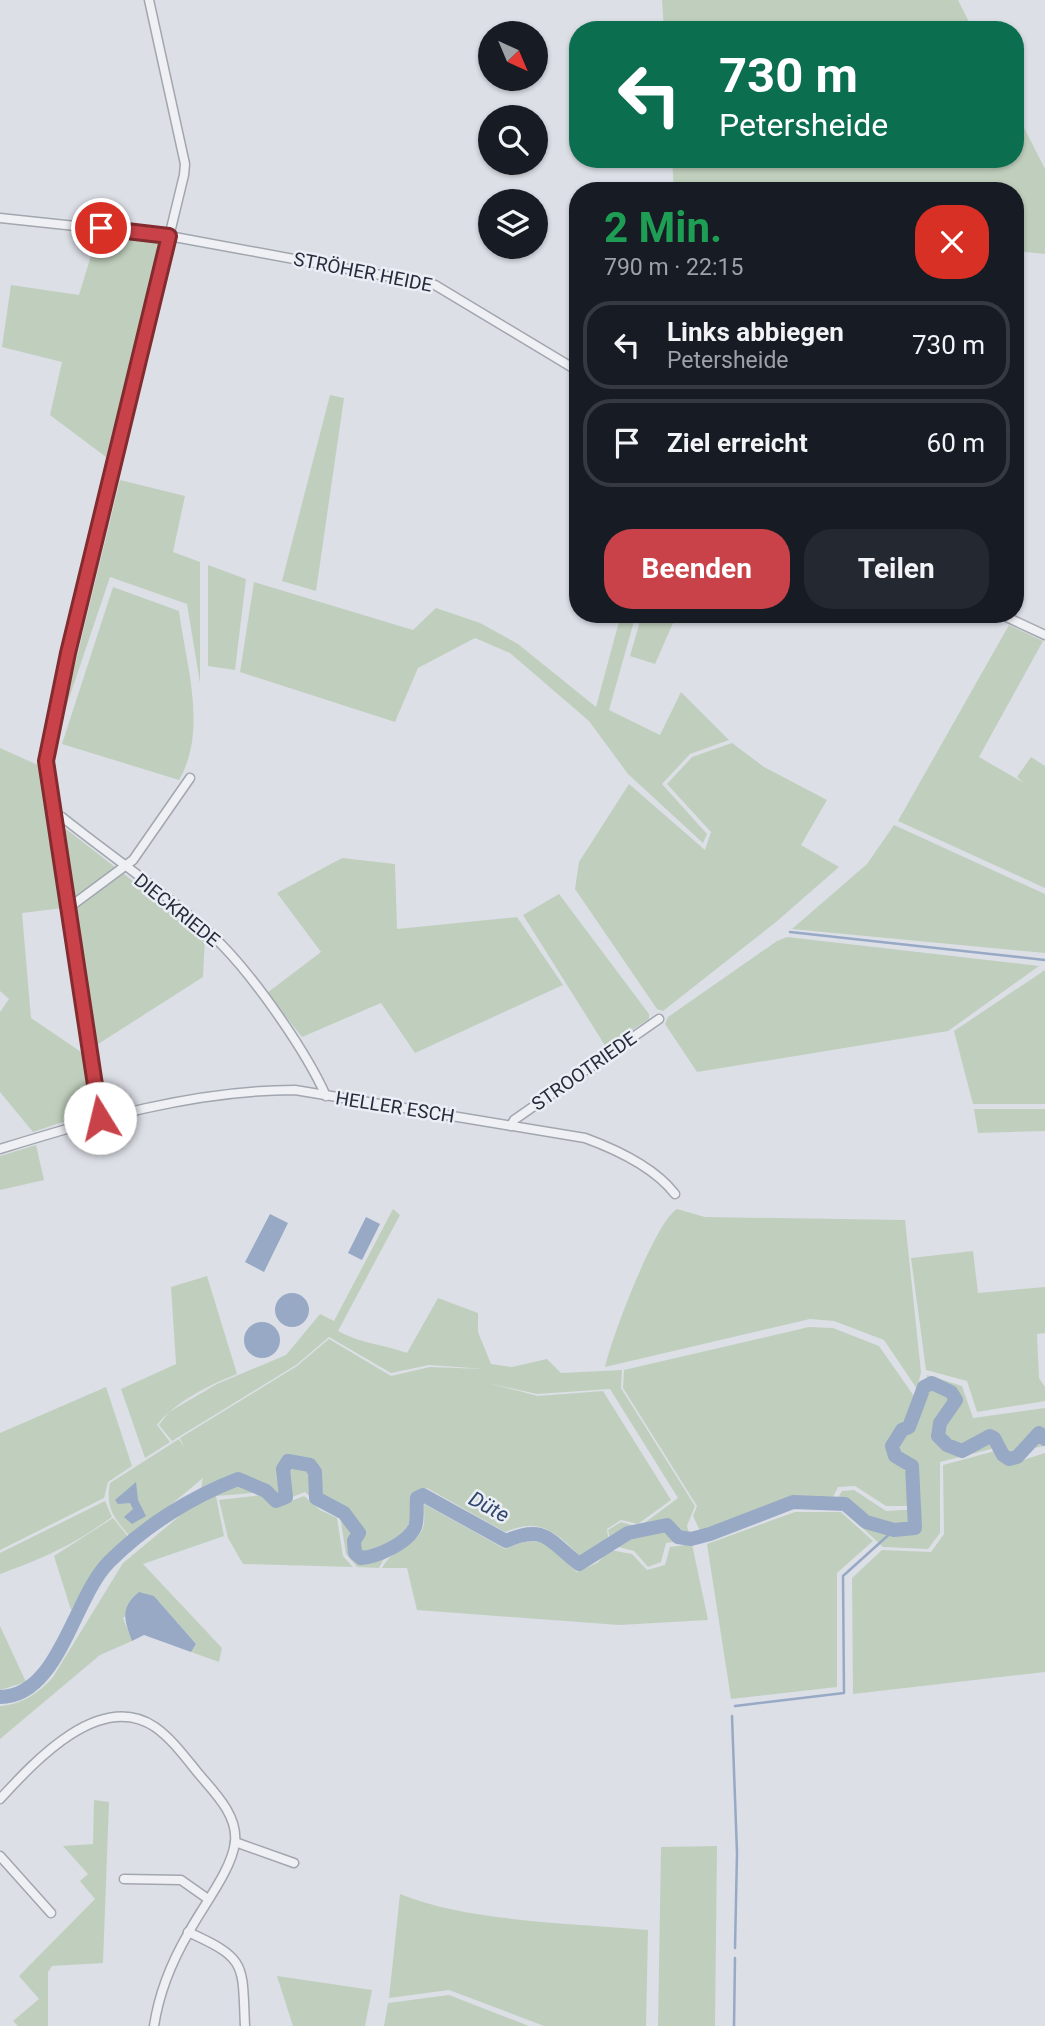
<!DOCTYPE html>
<html lang="de">
<meta charset="utf-8">
<style>
body{margin:0;font-family:Roboto,sans-serif;background:#242831;color:#f1f3f6;height:100vh;display:flex;flex-direction:column;font-size:26px;white-space:nowrap}
*{box-sizing:border-box;margin:0}
p{font-size:23px;color:#9ea1a6}
.icon{flex:none;width:38px;height:38px;fill:none;stroke:currentColor;stroke-width:2;stroke-linecap:round;stroke-linejoin:round}
.map{position:relative;flex:1;overflow:hidden}
.panel{position:absolute;left:569px;top:182px;width:455px;height:441px;display:flex;flex-direction:column;background:#171b24;border-radius:28px;box-shadow:0 2px 5px #0004}
.panel>*{flex:none}
.hud{position:absolute;left:569px;top:21px;width:455px;height:147px;border-radius:28px;box-shadow:0 2px 5px #0004;background:#0b6e4f;color:#fff;overflow:hidden}
.needle{width:46px;rotate:136deg}
.controls{position:absolute;left:478px;top:21px;display:grid;gap:14px}
.controls a{display:grid;place-items:center;width:70px;height:70px;border-radius:50%;background:#171b24;box-shadow:0 2px 5px #0004;font-size:35px}
.pin{position:absolute;display:grid;place-items:center;width:60px;height:60px;color:#fff;margin:-30px;border:4px solid #fff;border-radius:50%;box-shadow:0 2px 7px #0007}
.me{position:absolute;width:77px;margin:-38px;rotate:351deg;stroke-linejoin:round;filter:drop-shadow(0 0 5px #0008)}
.turn{display:flex;align-items:center;gap:24px;height:147px;padding:0 35px;font-size:32px}
.turn .icon{width:91px;height:91px;stroke-width:2.5}
.turn b{display:block;font-size:49px;line-height:60px}
.round{display:grid;place-items:center;flex:none;width:74px;height:74px;border-radius:28px;background:#242831}
.headline{display:flex;align-items:center;justify-content:space-between;height:119px;padding:0 35px}
h1{font-size:42px;font-weight:700;line-height:52px;color:#1e9e55}
.primary-button{display:flex;gap:14px;margin-top:auto;padding:14px 35px}
.primary-button a{flex:1;height:80px;border-radius:28px;background:#c94249;color:#fff;font-size:28px;font-weight:700;line-height:80px;text-align:center}
.primary-button a+a{background:#242831;color:#f1f3f6}
ul{padding:0;list-style:none}
li{display:flex;align-items:center;gap:21px;height:88px;margin:0 14px 10px;padding:0 21px;border:4px solid #363941;border-radius:28px}
li div{flex:1}
li b{display:block;font-size:26px}
li em{font-style:normal}
.map>svg:first-child{display:block}
.green{fill:#c0cfbd}
.water{fill:#97a9c5}
.lines{fill:none;stroke-linecap:round;stroke-linejoin:round}
.stream{stroke:#97a9c5;stroke-width:2.5}
.river{stroke:#97a9c5;stroke-width:14}
.street-casing{stroke:#a2a6af;stroke-width:11}
.street{stroke:#eef0f4;stroke-width:8}
.route-casing{stroke:#832b2f;stroke-width:18}
.route{stroke:#c94249;stroke-width:12}
.labels{text-anchor:middle;dominant-baseline:central;stroke-width:5;stroke-linejoin:round;paint-order:stroke}
.street-label{font-size:19px;fill:#262c3b;stroke:#ebeef4}
.water-label{font-size:21px;font-style:italic;fill:#32476e;stroke:#ebeef4}
</style>
<div class="map">
<svg width="1045" height="2026" viewBox="0 0 1045 2026">
<rect width="100%" height="100%" fill="#dcdfe6"/>
<g class="green">
<path d="M662 0H958L973 30H664Z"/>
<path d="M1015 110 1045 169V254L1015 251V191H674L672 159H1015Z"/>
<path d="M97 236 160 242 106 457 50 415 62 362 2 347 11 285 79 295Z"/>
<path d="M330 395 344 398 316 591 282 581Z"/>
<path d="M120 480 185 496 173 552 200 562V683L187 604 110 577 61 722Z"/>
<path d="M208 565 246 579 235 670 208 666Z"/>
<path d="M254 582 413 630 436 608 480 623 518 644 596 707 621 614H636L609 710 660 735 681 692 729 740 690 754 662 784 707 834 703 843 628 774 589 721 510 653 475 638 418 668 395 722 240 672Z"/>
<path d="M113 587 179 611C186 665 208 730 179 780L62 744Z"/>
<path d="M642 614H677L655 664 630 656Z"/>
<path d="M1009 625 1043 641 979 757 1024 783 1017 777 1031 757 1045 766V888L898 821Z"/>
<path d="M732 743 764 767 827 800 801 845 839 867 776 922 663 1011 657 1009 575 889 579 862 629 784 705 850 711 832 667 784 692 757Z"/>
<path d="M0 748 40 766 63 908 22 913 31 1018 84 1054 92 1112 33 1132 0 1092V1012L9 999 0 991Z"/>
<path d="M894 825 1045 894V953L792 929 867 864Z"/>
<path d="M66 829 205 937 203 977 95 1046 56 832Z"/>
<path d="M342 858 395 864 397 929 517 917 563 985 415 1053 381 1003 302 1037 267 993 321 952 277 893Z"/>
<path d="M559 894 649 1014V1019L606 1047 523 915Z"/>
<path d="M787 937 1039 966 948 1031 697 1072 665 1024 668 1017 777 941Z"/>
<path d="M1045 970V1104H973L954 1031Z"/>
<path d="M974 1109H1045V1131L978 1133Z"/>
<path d="M36 1145 44 1180 0 1190V1156Z"/>
<path d="M393 1209 400 1215 338 1331C362 1344 382 1344 407 1353L438 1298 478 1313V1332L491 1364 512 1367 547 1359 561 1373 622 1370 621 1388 695 1506 687 1526 691 1540 666 1543 661 1562 648 1567 634 1551 611 1545 608 1530 621 1522 639 1527 678 1498 610 1389 537 1394 488 1383 538 1396 603 1391 671 1500 638 1524 621 1520 607 1529 608 1537 592 1554 581 1557C556 1532 540 1517 505 1532L427 1488 411 1496C410 1528 411 1530 383 1546L387 1553 379 1568 357 1567 346 1554 340 1516 322 1507 305 1492 276 1503 264 1492 216 1496 224 1536 143 1564 222 1648 219 1662 191 1652 196 1644 154 1596 123 1618 132 1641 100 1655 0 1739V1706C21 1705 39 1693 53 1677L123 1563 199 1500 203 1478 131 1538C115 1518 105 1510 110 1483L179 1439 184 1447 180 1438 297 1366 329 1339 391 1376 430 1367 485 1369 429 1365 391 1373 329 1337 296 1365 172 1441 159 1425 169 1412 217 1384 286 1355 320 1314 334 1321Z"/>
<path d="M677 1209 705 1217 905 1220 921 1372 917 1389 884 1340 834 1321 810 1319 605 1367C611 1339 655 1222 677 1209Z"/>
<path d="M973 1251 978 1293 1045 1287V1333L1037 1334 1039 1378 1045 1387V1401L977 1412 967 1381 926 1370 911 1258Z"/>
<path d="M207 1276 237 1374C211 1384 173 1403 157 1425L170 1442 145 1458 121 1389 176 1364 171 1287Z"/>
<path d="M809 1327 833 1328 879 1346 914 1396 905 1423 899 1426 886 1446 891 1460 907 1469 908 1506H886L855 1486 838 1487 833 1497H791L700 1531 693 1516 697 1506 623 1388 624 1370Z"/>
<path d="M927 1375 962 1386 973 1418 1045 1408V1446L1007 1453 1003 1446 940 1462V1533L928 1549 883 1547 842 1509H831L842 1491 854 1490 886 1511 918 1509 916 1465 899 1455 897 1447 905 1435 913 1432 927 1391Z"/>
<path d="M106 1387 132 1466 108 1482 104 1498 0 1550V1433Z"/>
<path d="M995 1451 1007 1465 1045 1453V1672L853 1694 852 1578 882 1550 931 1552 944 1534 943 1465Z"/>
<path d="M263 1495 275 1507 304 1496 320 1510 337 1518 343 1556 353 1567 243 1564 228 1538 219 1500Z"/>
<path d="M105 1501 112 1517C75 1544 44 1558 0 1574V1553Z"/>
<path d="M424 1504 505 1549C545 1531 548 1547 577 1572L597 1563 610 1550 632 1554 647 1570 665 1565 670 1547 692 1544 708 1620 619 1625 417 1610 407 1568H382C394 1546 416 1546 423 1528 425 1522 424 1511 424 1504Z"/>
<path d="M795 1512H841L873 1541 837 1573V1687L731 1699 707 1544Z"/>
<path d="M113 1518 130 1539C103 1560 88 1581 71 1610L54 1556Z"/>
<path d="M0 1626 26 1682 0 1690Z"/>
<path d="M94 1800 109 1802 103 1963 52 1966 48 1972V2026H18L13 2021 39 1999 19 1976 95 1899 80 1881 88 1874 63 1846 93 1844Z"/>
<path d="M717 1846 715 2026H658L661 1847Z"/>
<path d="M400 1894C468 1922 573 1923 648 1930L646 2026H544L449 1990 389 1998Z"/>
<path d="M277 1976 372 1990 365 2026H293Z"/>
<path d="M449 1995 529 2026H384L388 2003Z"/>
</g>
<g class="water">
<path d="M270 1214 288 1223 264 1272 245 1262Z"/>
<path d="M366 1217 380 1224 362 1260 348 1253Z"/>
<circle cx="292" cy="1310" r="17"/>
<circle cx="262" cy="1340" r="18"/>
<path d="M136 1482 138 1500 146 1516 132 1524 124 1517 133 1509 130 1503 118 1504 115 1500Z"/>
<path d="M139 1592 154 1596 196 1644 191 1652 144 1635 132 1641C124 1619 120 1608 139 1592Z"/>
</g>
<g class="lines">
<g class="stream">
<path d="M790 932 1045 960"/>
<path d="M735 1706 844 1693 843 1576 894 1530"/>
<path d="M732 1716 737 1853 735 1948"/>
<path d="M734 2026 735 1958"/>
</g>
<path class="river" d="M0 1697C59 1697 73 1598 109 1562 145 1526 191 1497 238 1479L266 1491 276 1501 286 1497 283 1469 288 1461 310 1465 315 1472 316 1498 344 1513 359 1533 354 1541 355 1553 361 1558C377 1557 408 1543 415 1527 418 1519 416 1506 417 1498L423 1495 506 1541C545 1523 550 1542 579 1564L628 1533 667 1525 678 1537 691 1539 710 1534 793 1502 845 1504 866 1522 894 1530 915 1528 912 1466 895 1456 892 1446 902 1430 909 1427 924 1387 932 1383 951 1392 956 1400 940 1423 938 1436 947 1445 962 1451 990 1436 994 1438 1003 1455 1009 1459 1017 1457 1039 1433 1045 1439"/>
<g class="street-casing">
<g id="street">
<path d="M0 218 169 236 435 285 578 371"/>
<path d="M1000 614 1045 635"/>
<path d="M54 815 62 817C113 858 176 900 222 945 256 980 306 1051 326 1096"/>
<path d="M67 909 133 860 190 778"/>
<path d="M100 1118 46 761 68 653 184 175 185 164 149 0"/>
<path d="M511 1126 514 1120 659 1019"/>
<path d="M0 1149C97 1119 193 1090 295 1090L585 1138C615 1149 655 1168 675 1194"/>
<path d="M0 1799C35 1761 100 1690 155 1727 172 1739 185 1757 198 1773 214 1792 238 1815 235 1842 232 1870 202 1907 189 1932 172 1961 159 1993 154 2026"/>
<path d="M235 1842 294 1863"/>
<path d="M0 1856 51 1913"/>
<path d="M124 1879 181 1880 208 1899"/>
<path d="M188 1932C248 1959 242 1964 245 2026"/>
</g>
</g>
<use href="#street" class="street"/>
</g>
<g class="lines">
<g class="route-casing">
<path id="route" d="M100 1118 46 761 68 653 169 236 101 228"/>
</g>
<use href="#route" class="route"/>
</g>
<g class="labels">
<g class="street-label">
<text transform="translate(363 272) rotate(11)">STRÖHER HEIDE</text>
<text transform="translate(177 910) rotate(39)">DIECKRIEDE</text>
<text transform="translate(584 1071) rotate(-35)">STROOTRIEDE</text>
<text transform="translate(395 1107) rotate(9)">HELLER ESCH</text>
</g>
<g class="water-label">
<text transform="translate(489 1507) rotate(28)">Düte</text>
</g>
</g>
</svg>
<div class="controls">
<a><svg class="needle" viewBox="-14 -14 28 28"><path d="M0-13l5 13h-10z" fill="#e53935"/><path d="M0 13l5-13h-10z" fill="#9ea1a6"/></svg></a>
<a><svg class="icon" aria-label="search" viewBox="0 0 24 24"><circle cx="10" cy="10" r="6"/><path d="M15 15l6 6"/></svg></a>
<a><svg class="icon" aria-label="layers" viewBox="0 0 24 24"><path d="M12 4l9 5-9 5-9-5zM3 14l9 5 9-5"/></svg></a>
</div>
<div class="pin" style="left:101px;top:228px;background:#d93025"><svg class="icon" aria-label="arrive" viewBox="0 0 24 24"><path d="M6 21V4h12l-3 4 3 4H6"/></svg></div>
<svg class="me" style="left:100px;top:1118px" viewBox="-20 -20 40 40"><circle r="19" fill="#fff"/><path d="M0-13L10 11 0 6-10 11z" fill="#c94249"/></svg>
<div class="hud">
<div class="turn"><svg class="icon" aria-label="left" viewBox="0 0 24 24"><path d="M17 20v-9H6M10 6l-5 5 5 5"/></svg><div><b>730 m</b>Petersheide</div></div>
</div>
<section class="panel">
<div class="headline"><div><h1>2 Min.</h1><p>790 m · 22:15</p></div><a class="round" style="background:#d93025;color:#fff"><svg class="icon" aria-label="close" viewBox="0 0 24 24"><path d="M6 6l12 12M18 6L6 18"/></svg></a></div>
<ul>
<li><svg class="icon" aria-label="left" viewBox="0 0 24 24"><path d="M17 20v-9H6M10 6l-5 5 5 5"/></svg><div><b>Links abbiegen</b><p>Petersheide</p></div><em>730 m</em></li>
<li><svg class="icon" aria-label="arrive" viewBox="0 0 24 24"><path d="M6 21V4h12l-3 4 3 4H6"/></svg><div><b>Ziel erreicht</b></div><em>60 m</em></li>
</ul>
<div class="primary-button"><a>Beenden</a><a>Teilen</a></div>
</section>
</div>
